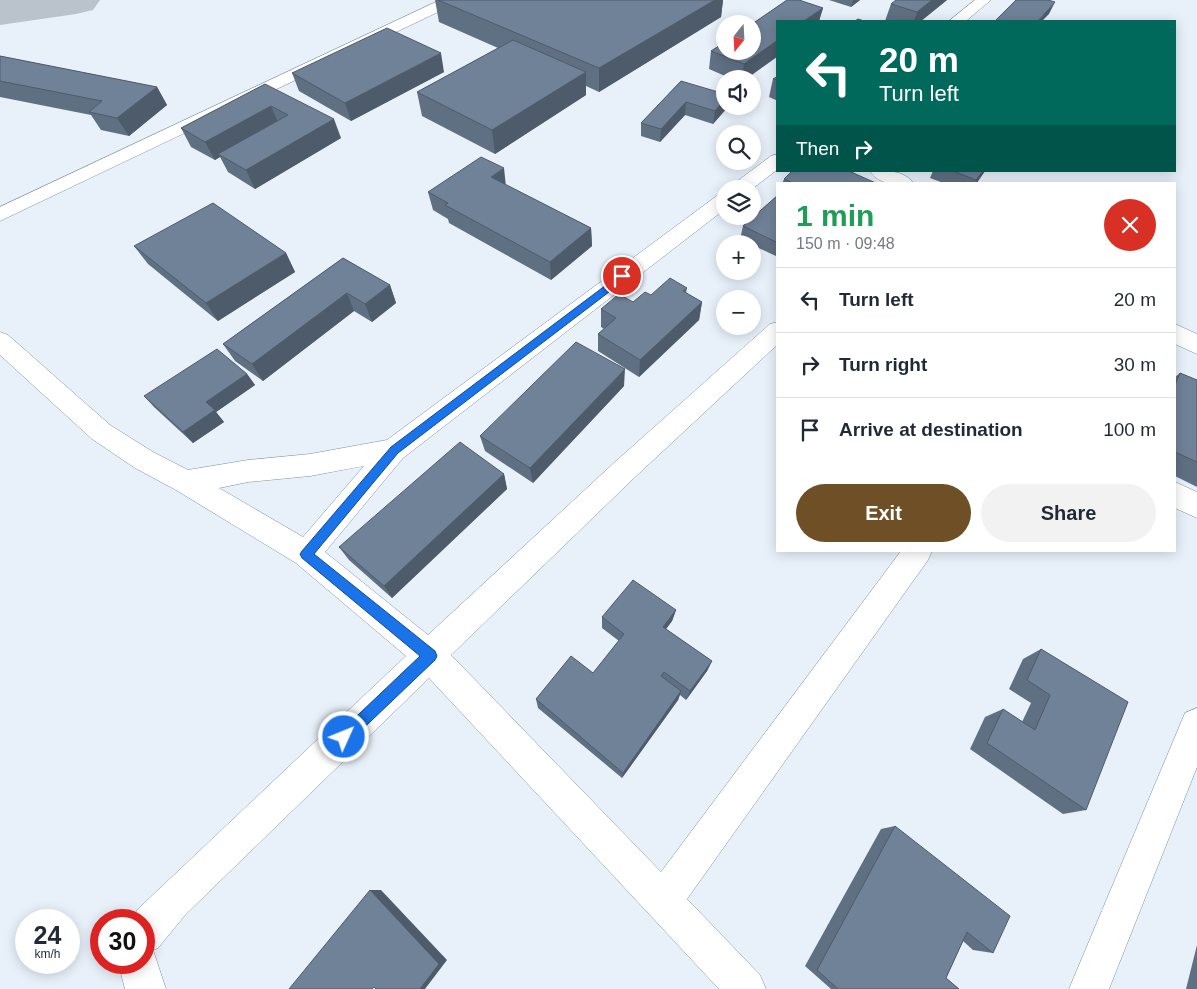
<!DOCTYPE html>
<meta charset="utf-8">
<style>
body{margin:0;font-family:Arial,sans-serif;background:#f2f2f3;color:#1f2937;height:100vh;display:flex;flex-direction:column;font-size:19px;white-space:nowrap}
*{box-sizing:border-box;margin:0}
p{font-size:16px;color:#747a83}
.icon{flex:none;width:28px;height:28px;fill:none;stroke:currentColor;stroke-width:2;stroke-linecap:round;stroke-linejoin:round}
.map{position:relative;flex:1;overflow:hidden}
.drawer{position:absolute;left:776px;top:182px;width:400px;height:370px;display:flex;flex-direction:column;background:#fff;border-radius:0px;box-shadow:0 2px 12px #0003}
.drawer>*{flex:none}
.top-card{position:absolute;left:776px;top:20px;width:400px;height:152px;border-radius:0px;box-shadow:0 2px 12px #0003;background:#00695c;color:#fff;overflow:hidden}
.needle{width:32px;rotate:198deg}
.buttons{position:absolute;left:716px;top:15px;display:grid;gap:10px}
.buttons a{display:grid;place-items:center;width:45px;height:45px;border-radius:50%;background:#fff;box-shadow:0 2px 12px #0003;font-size:25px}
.speed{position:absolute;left:15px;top:909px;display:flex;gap:10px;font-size:25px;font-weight:700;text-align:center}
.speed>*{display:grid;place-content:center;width:65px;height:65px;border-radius:50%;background:#fff;box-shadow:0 2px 12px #0003;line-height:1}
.speed small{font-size:12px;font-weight:400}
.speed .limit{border:8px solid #d22;background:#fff;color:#111}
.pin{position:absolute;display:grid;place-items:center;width:42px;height:42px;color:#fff;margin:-21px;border:2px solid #fff;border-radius:50%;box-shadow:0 1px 5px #0007}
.me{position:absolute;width:55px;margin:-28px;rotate:46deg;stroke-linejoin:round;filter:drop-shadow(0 0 4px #0008)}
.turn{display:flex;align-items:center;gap:18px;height:105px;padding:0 20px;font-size:22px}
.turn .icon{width:65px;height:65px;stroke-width:2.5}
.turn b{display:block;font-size:35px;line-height:42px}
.then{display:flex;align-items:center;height:48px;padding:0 20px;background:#0003;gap:10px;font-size:19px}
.round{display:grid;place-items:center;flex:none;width:52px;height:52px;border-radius:26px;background:#f2f2f3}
.head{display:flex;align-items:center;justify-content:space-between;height:85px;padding:0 20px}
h1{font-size:30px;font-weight:700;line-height:38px;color:#1e9e55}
.cta{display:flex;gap:10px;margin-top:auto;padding:10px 20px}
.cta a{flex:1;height:58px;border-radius:30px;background:#6f4f25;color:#fff;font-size:20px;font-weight:700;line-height:58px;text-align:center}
.cta a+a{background:#f2f2f3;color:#1f2937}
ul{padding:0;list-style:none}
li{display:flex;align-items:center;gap:15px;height:65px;padding:0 20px;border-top:1px solid #e0e1e3}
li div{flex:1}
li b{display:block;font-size:19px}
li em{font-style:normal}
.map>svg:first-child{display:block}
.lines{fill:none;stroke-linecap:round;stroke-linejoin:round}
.taxiway{fill:#bac2cc;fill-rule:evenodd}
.minor-casing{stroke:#7b8ea4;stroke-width:1}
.minor{fill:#fff;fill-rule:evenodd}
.wall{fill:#607083}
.shaded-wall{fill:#4e5b6a}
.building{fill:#708298;stroke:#4e5b6a}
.route{fill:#1a73e8;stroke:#114b97}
</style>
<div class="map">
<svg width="1197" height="989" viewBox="0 0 1197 989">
<rect width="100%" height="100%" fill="#e8f1fa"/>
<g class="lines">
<path class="taxiway" d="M0 0H100L93 10 76 14 0 25Z"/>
<g class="minor-casing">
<g id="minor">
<path d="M440 0H459L457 3 0 221V207Z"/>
<path d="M975 0H991L966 21H949Z"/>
<path d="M778 154V169L752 189H729L732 185 771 156Z"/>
<path d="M870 171C885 171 904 169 914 184 898 184 879 186 870 171Z"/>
<path d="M725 193V209L403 458 325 552 428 635 615 462 770 324 778 322V344L634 478 451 655 661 872 901 551H932L928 560 687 899 760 975 766 989H719L429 678 186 914 158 948 153 950 166 989H125L118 962H144V920H131L138 909 406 656 296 563 176 490 135 468 92 439 0 355V332L8 335 110 425 153 452 188 470 248 460 310 454 387 440 718 195ZM364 466 303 537 219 488 248 482 310 476Z"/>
<path d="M1175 324 1197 334V354L1175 344Z"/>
<path d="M1175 482 1197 492V518L1175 508Z"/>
<path d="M1197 708V767L1109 989H1069L1185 713Z"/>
</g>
</g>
<use href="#minor" class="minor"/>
</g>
<g class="wall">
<path d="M435 0H723L721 17 599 92 586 86V95L495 154 422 116 417 92 498 48 439 22Z"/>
<path d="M787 0H799L823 8 819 21H778V56L746 79H732L709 69 711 51 725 42V51H752V24Z"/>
<path d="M829 0H860L851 7Z"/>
<path d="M896 0H947L921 21H885L891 4Z"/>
<path d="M0 56 157 87 167 105 129 136 101 130 91 115 0 97Z"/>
<path d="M444 72 351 121 299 91 292 73Z"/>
<path d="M773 79 778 80V101L769 97Z"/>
<path d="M681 81 725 106H727V108L713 124 685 115 660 142 641 136V123Z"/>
<path d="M265 84 341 138 255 189 228 172 220 157 215 160 191 147 181 128Z"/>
<path d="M933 171H985L976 184H946L930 178Z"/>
<path d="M784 179 878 184H782Z"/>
<path d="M506 185 591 228 592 246 551 280 449 223 448 219 433 210 428 192Z"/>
<path d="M778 195V257L752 245V244H750L740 239 743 226Z"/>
<path d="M134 246 286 253 295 272 218 321 148 264Z"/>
<path d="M343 258 390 285 396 303 372 322 354 311 263 381 235 361 223 344Z"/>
<path d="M687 288 686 293 702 302 699 320 639 377 598 351V334L604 329 601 327V309L633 302 651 295Z"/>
<path d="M1180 373 1197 380V487L1175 476V377Z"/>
<path d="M247 374 255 385 216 412 224 422 193 443 154 407 144 396Z"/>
<path d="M624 386 533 483 485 451 480 436Z"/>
<path d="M504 474 507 489 392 598 349 560 339 547Z"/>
<path d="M676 610 672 621 666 629 712 661 707 671 686 700 680 695 678 700 622 778 538 708 536 699 593 673 619 641 602 628V617Z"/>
<path d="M1041 649 1086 810 1063 814 970 749 985 717 1003 709 1022 722 1031 703 1009 689 1023 659Z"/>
<path d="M895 826 993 953 973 950 963 941 946 978 959 989H831L805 966 881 829Z"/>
<path d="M1197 945V989H1186Z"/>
</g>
<g class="shaded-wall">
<path d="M715 0H723L721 17 599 92V68Z"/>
<path d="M853 0H860L851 7Z"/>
<path d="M932 0H947L921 21H914L917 12Z"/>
<path d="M1055 2 1049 14 1042 21H1038Z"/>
<path d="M823 8 819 21H804Z"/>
<path d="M778 40V56L746 79H741L744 64Z"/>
<path d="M441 53 444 72 351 121 345 103Z"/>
<path d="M586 72V95L495 154 492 130Z"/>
<path d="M157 87 167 105 129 136 117 118Z"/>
<path d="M725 99V106H727V108L713 124 715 111Z"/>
<path d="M686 102 685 115 660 142 661 129Z"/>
<path d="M271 106 279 125 218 154 220 157 215 160 205 142Z"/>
<path d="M334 119 341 138 255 189 246 170Z"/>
<path d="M504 168 506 187 491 177Z"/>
<path d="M983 171H985L976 184H974Z"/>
<path d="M591 228 592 246 551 280 550 262Z"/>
<path d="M286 253 295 272 218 321 206 303Z"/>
<path d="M390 285 396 303 372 322 365 304Z"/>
<path d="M347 293 354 311 263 381 252 364Z"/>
<path d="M702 302 699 320 639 377 640 360Z"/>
<path d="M625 369 624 386 533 483 530 468Z"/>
<path d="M247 374 255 385 216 412 224 422 193 443 183 432 206 402Z"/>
<path d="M504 474 507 489 392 598 384 586Z"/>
<path d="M676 610 672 621 660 637 663 627Z"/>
<path d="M712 661 707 671 686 700 690 691Z"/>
<path d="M681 691 678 700 622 778 623 773Z"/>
<path d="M370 890H381L447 960 425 989H420Z"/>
</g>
<g class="building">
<path d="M438 0H715L599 68Z"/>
<path d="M787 0H799L823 8 804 21H778V40L744 64 711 51 725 42V51H752V24Z"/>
<path d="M896 0H932L917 12 891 4Z"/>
<path d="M1016 0H1048L1055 2 1038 21H995Z"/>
<path d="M858 19 864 21H855Z"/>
<path d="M387 28 441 53 345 103 292 73Z"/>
<path d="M513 40 586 72 492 130 417 92Z"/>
<path d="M0 56 157 87 117 118 89 112 102 101 0 81Z"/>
<path d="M778 76V80L773 79Z"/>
<path d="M681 81 725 94V99L715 111 686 102 661 129 641 123Z"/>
<path d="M265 84 334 119 246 170 218 154 288 115 271 106 205 142 181 128Z"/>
<path d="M481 157 504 168 491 177 591 228 550 262 445 205 448 203 428 192Z"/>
<path d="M792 171H849L878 184H795L784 179Z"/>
<path d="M953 171H983L976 180Z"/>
<path d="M778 195V243L743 226Z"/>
<path d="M213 203 286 253 206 303 134 246Z"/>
<path d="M343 258 390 285 365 304 347 293 252 364 223 344Z"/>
<path d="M670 278 687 288 683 291 702 302 640 360 598 334 616 318 601 309 619 294 633 302 645 292 651 295Z"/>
<path d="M576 342 625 369 530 468 480 436Z"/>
<path d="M217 349 247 374 206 402 215 410 183 432 144 396Z"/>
<path d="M1180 373 1197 380V462L1175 452V385Z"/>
<path d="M460 442 504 474 384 586 339 547Z"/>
<path d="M633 580 676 610 663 627 712 661 690 691 664 672 661 676 681 691 623 773 536 699 571 656 593 673 624 634 602 617Z"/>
<path d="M1041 649 1128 702 1086 810 987 743 1003 709 1035 730 1050 695 1027 680Z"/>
<path d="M895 826 1010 916 993 953 967 932 946 978 959 989H838L817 970Z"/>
<path d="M370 890 439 964 420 989H376L374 987 372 989H289Z"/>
</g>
<path class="route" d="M622 273 627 276 626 279 398 453 314 554 435 651 437 656 435 660 349 742 344 744 340 742 338 737 340 732 420 656 302 558 300 554 302 551 391 447Z"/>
</svg>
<div class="buttons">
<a><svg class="needle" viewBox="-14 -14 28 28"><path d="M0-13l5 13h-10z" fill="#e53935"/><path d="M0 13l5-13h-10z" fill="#747a83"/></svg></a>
<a><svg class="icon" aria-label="sound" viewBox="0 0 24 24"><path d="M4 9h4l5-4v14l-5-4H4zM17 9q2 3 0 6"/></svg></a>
<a><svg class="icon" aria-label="search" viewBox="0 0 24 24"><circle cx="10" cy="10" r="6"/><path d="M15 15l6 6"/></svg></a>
<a><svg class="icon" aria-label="layers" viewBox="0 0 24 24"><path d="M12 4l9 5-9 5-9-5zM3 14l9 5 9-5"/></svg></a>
<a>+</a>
<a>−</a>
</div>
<div class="speed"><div>24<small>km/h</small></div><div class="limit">30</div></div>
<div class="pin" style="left:622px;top:276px;background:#d93025"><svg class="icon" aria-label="arrive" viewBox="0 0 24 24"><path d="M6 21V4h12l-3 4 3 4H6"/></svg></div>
<svg class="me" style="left:344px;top:737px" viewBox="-20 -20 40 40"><circle r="17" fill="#1a73e8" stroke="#fff" stroke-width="3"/><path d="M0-11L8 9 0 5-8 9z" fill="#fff"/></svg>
<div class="top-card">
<div class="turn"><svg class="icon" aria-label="left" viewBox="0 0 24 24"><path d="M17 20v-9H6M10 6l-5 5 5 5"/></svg><div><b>20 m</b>Turn left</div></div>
<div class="then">Then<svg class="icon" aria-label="right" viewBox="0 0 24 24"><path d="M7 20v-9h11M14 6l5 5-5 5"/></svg></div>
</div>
<section class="drawer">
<div class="head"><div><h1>1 min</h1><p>150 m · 09:48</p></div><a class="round" style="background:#d93025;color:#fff"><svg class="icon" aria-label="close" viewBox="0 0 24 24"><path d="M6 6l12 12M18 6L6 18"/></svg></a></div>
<ul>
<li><svg class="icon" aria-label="left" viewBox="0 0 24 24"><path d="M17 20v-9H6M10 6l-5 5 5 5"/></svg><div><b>Turn left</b></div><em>20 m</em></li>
<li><svg class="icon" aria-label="right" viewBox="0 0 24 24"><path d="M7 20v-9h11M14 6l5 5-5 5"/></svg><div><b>Turn right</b></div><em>30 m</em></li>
<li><svg class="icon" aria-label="arrive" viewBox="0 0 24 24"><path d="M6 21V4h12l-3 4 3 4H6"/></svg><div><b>Arrive at destination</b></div><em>100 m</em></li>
</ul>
<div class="cta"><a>Exit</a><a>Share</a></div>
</section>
</div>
